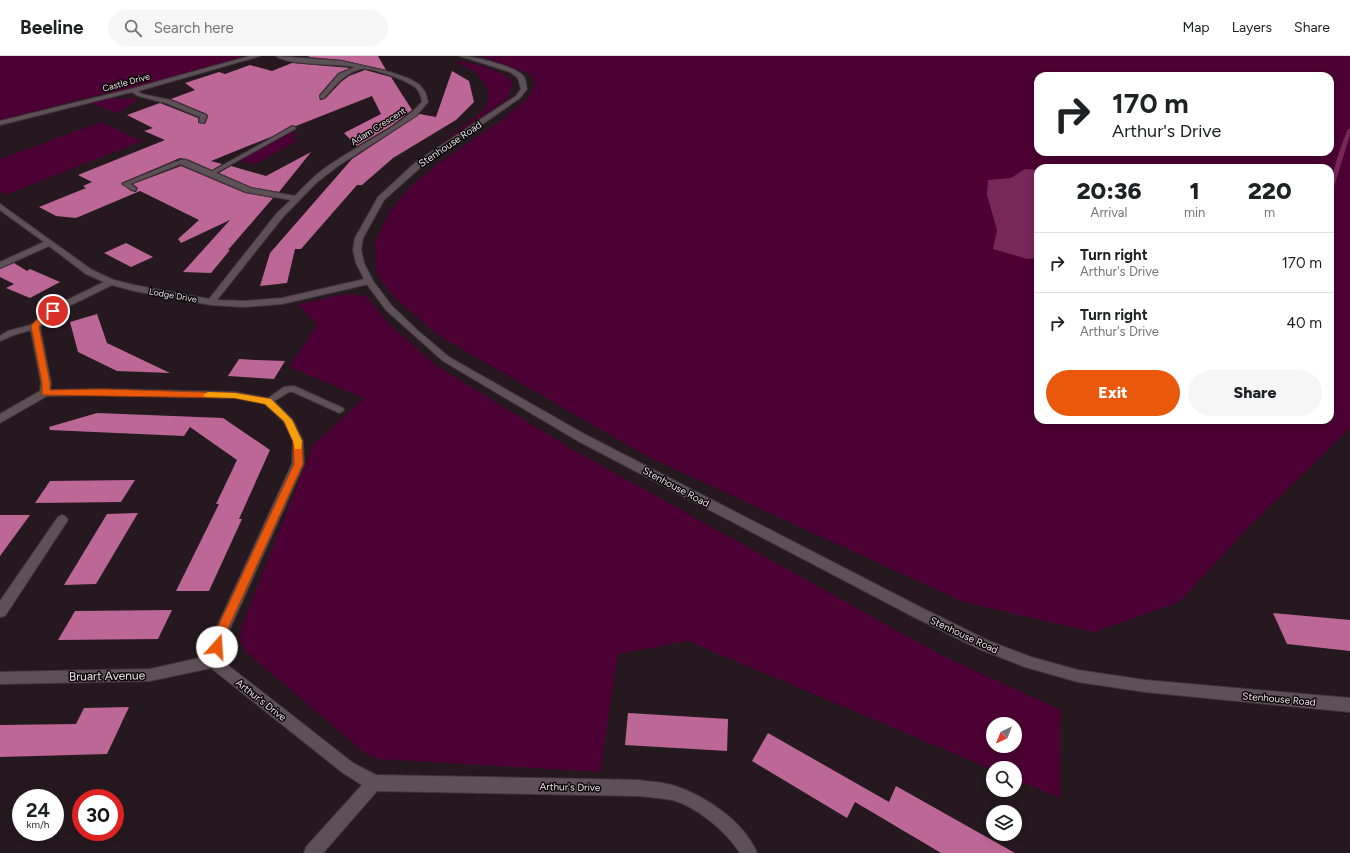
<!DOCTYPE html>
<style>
body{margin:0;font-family:Figtree,sans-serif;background:#f6f6f6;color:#202124;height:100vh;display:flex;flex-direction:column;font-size:15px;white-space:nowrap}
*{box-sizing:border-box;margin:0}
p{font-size:13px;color:#757577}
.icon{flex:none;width:22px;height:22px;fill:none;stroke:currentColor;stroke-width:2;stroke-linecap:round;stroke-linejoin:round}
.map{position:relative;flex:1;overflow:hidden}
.side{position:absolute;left:1034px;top:108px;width:300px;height:260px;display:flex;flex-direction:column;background:#fff;border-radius:12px;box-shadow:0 2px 10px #0003}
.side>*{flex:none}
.hud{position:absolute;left:1034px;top:16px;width:300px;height:84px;border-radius:12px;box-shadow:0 2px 10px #0003;background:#fff;color:#202124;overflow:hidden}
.needle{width:26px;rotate:223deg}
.buttons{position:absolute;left:986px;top:661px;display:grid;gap:8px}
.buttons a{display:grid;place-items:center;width:36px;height:36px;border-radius:50%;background:#fff;box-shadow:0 2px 10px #0003;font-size:20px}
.speed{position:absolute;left:12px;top:733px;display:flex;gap:8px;font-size:20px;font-weight:700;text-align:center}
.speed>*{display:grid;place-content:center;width:52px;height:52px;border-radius:50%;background:#fff;box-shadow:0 2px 10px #0003;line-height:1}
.speed small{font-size:10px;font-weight:400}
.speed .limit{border:6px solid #d22;background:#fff;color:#111}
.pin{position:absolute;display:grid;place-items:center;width:34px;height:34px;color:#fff;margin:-17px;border:2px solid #fff;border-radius:50%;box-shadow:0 1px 4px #0007}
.me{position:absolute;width:44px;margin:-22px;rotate:19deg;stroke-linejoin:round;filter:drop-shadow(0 0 3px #0008)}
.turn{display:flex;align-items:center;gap:14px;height:84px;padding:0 12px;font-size:18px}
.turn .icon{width:52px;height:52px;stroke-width:2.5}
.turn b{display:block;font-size:28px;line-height:34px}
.eta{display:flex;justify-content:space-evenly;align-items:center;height:68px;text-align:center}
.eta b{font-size:24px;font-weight:800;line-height:28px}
.button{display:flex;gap:8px;margin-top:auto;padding:8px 12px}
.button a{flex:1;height:46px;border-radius:24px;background:#ea580c;color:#fff;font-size:16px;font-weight:800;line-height:46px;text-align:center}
.button a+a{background:#f6f6f6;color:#202124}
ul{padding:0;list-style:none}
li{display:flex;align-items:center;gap:12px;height:60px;padding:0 12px;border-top:1px solid #e0e0e0}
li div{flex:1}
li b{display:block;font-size:15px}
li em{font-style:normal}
header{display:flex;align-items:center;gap:24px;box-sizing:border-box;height:56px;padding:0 20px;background:#fff;border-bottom:1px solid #e0e0e0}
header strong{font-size:19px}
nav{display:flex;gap:22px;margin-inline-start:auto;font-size:14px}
.search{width:280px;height:36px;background:#f6f6f6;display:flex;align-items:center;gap:10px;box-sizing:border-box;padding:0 14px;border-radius:22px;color:#757577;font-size:15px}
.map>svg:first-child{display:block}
.green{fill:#4c0033;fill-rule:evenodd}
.water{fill:#772858}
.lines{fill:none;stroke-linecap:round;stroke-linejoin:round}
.stream{fill:#772858;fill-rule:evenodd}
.building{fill:#bd6797}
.service-casing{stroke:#3f363a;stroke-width:2}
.minor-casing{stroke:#3f363a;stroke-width:2}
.tertiary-casing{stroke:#3f363a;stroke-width:2}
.service{fill:#5e5057;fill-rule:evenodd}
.minor{fill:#5e5057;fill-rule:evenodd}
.tertiary{fill:#5e5057;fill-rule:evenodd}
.route{fill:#ea580c;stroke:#983908}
.slow{fill:#f59e0b}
.labels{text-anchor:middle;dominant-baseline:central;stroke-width:3;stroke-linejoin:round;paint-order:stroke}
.far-street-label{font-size:9px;fill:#ece4e8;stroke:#0b0608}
.street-label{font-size:10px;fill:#ece4e8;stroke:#0b0608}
.near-street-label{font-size:12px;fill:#ece4e8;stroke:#0b0608}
</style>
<header>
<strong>Beeline</strong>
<div class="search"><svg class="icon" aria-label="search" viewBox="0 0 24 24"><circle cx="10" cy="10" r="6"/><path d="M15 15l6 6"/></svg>Search here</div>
<nav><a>Map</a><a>Layers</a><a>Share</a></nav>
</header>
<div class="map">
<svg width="1350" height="797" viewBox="0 0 1350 797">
<rect width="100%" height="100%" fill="#25191f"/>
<g class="green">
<path d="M0 0H245L128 33 80 43 0 65Z"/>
<path d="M481 0H1350V372L1247 473 1179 546 1094 576 963 546 646 400 438 279 394 241 377 219 375 186 390 155 409 132 436 109 499 66 529 41 535 28 530 18ZM1038 20H1330V96H1038ZM1038 112H1330V364H1038Z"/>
<path d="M462 5C479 10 500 13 513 26L507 43 435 92 485 53 489 42 488 33 476 16 456 6Z"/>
<path d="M134 42 137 43 135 46 117 57 90 47 106 43Z"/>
<path d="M101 66 142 85 5 139 0 135V103Z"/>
<path d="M291 76 297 78 290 82 299 84 255 108 239 105Z"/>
<path d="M346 238 366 240 388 267 434 308 570 392 941 599 1061 654 1060 742 1015 723V712H993V714L688 585 618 598 600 716 378 703 365 697 245 595 240 584 241 572 313 389 364 342 289 311 317 269 298 248ZM993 668H1015V690H993Z"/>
</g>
<path class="water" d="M1025 113 1038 114V202L1027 203 993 193 997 174 987 139 988 124 1011 122Z"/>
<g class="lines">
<path class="stream" d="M1348 73H1350V79L1332 137 1330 138C1330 122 1341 88 1348 73Z"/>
</g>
<g class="building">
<path d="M310 0H378L386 14 342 4 308 1Z"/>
<path d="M292 7 350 12 338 17 319 39 320 44 325 43 341 26 349 20 365 14 391 21 412 54 391 70 357 90 344 77 381 58 372 40 296 70 292 69 273 80 211 105 222 108 212 114 187 103 180 102 121 127 131 135 136 136 138 132 133 128 181 110 245 137 273 142 228 194H230L211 217 183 216 230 164 181 187 178 183 199 164 140 135 76 162 56 160 39 151 86 132 83 130 92 126 78 119 165 84 144 75 153 72 127 59 160 47 198 62V67L205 68 208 61 207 58 171 43 195 34 185 27 219 16 225 18 250 9 272 15Z"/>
<path d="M452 15 469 25 474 46 456 64 393 102 362 129H357L301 193H295L287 227 260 230 270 197 352 103 420 58 436 61Z"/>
<path d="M311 96 279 136 251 131 219 117 231 110 266 120Z"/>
<path d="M126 187 153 201 131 211 104 197Z"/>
<path d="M14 207 27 215 30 213 60 226 30 242 6 232 14 228 0 221V213Z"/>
<path d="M97 258 107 287 170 317 117 315 78 296 70 266Z"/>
<path d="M239 303 256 304 285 305 274 323 228 320Z"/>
<path d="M97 357 223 362 270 394 239 463H242L209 535H176L219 448H216L237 404 190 371 184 380 50 374 49 371Z"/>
<path d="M135 424 121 446 35 447 50 425Z"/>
<path d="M138 457 96 528 64 529 107 458Z"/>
<path d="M0 459H30L0 500Z"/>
<path d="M172 554 158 583 58 584 75 555Z"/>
<path d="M1273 557 1350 564V595L1287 588Z"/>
<path d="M129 651 107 698 0 701V669L76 668 84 652Z"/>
<path d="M628 657 728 663 727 695 625 689Z"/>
<path d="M768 677 889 746 896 730 1015 797H941L855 746 847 762 752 705Z"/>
</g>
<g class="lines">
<g class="service-casing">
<g id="service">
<path d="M293 70 296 72 295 73 212 119 207 118Z"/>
<path d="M183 104 186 106 185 107 178 109 130 128 136 132V134H132L122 128 175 106Z"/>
<path d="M35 268H38V272L14 279 0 285V280L8 275Z"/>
<path d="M294 330 343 352 344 354 340 357 337 356 293 336H289L271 347 268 348 264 345 284 331Z"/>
</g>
</g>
<g class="minor-casing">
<g id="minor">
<path d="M250 0H260L138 35 142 38 170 44 206 59 207 60 204 67 199 66 200 61 166 47 138 40 132 36 0 69V65L131 33Z"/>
<path d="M276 0 342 5 390 16 410 23 420 29 425 36 428 46 416 60 338 110 317 126 283 161 217 244 244 245 282 242 369 222 373 225 369 228 282 248 244 251 211 249 134 235 112 229 63 253 40 271 51 327 50 334 101 333 235 336 272 343 293 364 303 385 304 408 228 577 220 603 353 707 376 719 638 724C650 726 664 726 675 730 706 740 744 766 757 797H740C727 776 696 750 672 744 661 742 649 741 638 740L377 735 323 797H304L306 791 362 729 343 717 211 612 150 625 0 628V616L150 613 208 600 214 577 292 408 293 385 284 366 265 348 235 342 101 339 47 340 0 367V358L40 335 41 327 30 270 32 268 57 249 104 226 86 218 49 190 0 212V206L44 186 0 154V148L92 214 114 224 134 229 209 243 277 157 291 144 246 136 180 108V104H186L251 132 295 140C307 127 319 115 334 106 362 87 400 71 422 46 421 40 420 36 416 32 409 25 369 10 360 13 342 19 336 29 324 42H320V40L339 18 355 11C336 7 289 10 276 0Z"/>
<path d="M62 459 66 461 68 464 66 467 5 560 0 561V545L58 461Z"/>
</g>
</g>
<g class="tertiary-casing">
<path id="tertiary" d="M460 0C472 0 517 10 524 21 526 24 526 29 527 33L520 42 422 110 384 144 363 182 361 194 364 207 373 225 392 250 417 274 449 301 586 379 924 553 989 585 1031 601 1078 614 1145 624 1350 642V656L1145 636 1078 626 1025 611 979 593 914 561 578 385 443 305 386 254 366 227 356 207 353 194 355 182 378 141 416 106 516 40 521 33 518 22 510 16Z"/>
</g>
<use href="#service" class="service"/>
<use href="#minor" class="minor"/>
<use href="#tertiary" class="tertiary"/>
</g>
<path class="route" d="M53 253 57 255 56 257 44 264 39 271 50 327V334L101 333 235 337 271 343 292 364 302 385 303 408 226 577 221 594 217 596 213 594 211 591 215 577 294 408 293 385 284 365 265 348 235 342 42 339V327L31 270 39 261Z"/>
<path class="slow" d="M208 336 235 337 271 343 292 364 302 385 301 393H295L293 385 284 365 265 348 235 342 205 341 203 339Z"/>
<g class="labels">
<g class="far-street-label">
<text transform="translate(126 26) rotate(-15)">Castle Drive</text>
<text transform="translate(378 70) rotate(-32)">Adam Crescent</text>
<text transform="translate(173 239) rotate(10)">Lodge Drive</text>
</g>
<g class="street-label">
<text transform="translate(450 88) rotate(-34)">Stenhouse Road</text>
<text transform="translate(676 431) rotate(28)">Stenhouse Road</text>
<text transform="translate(964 579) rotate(25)">Stenhouse Road</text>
<text transform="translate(1279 643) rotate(5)">Stenhouse Road</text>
<text transform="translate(261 644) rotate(38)">Arthur's Drive</text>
<text transform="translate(570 731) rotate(1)">Arthur's Drive</text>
</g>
<g class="near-street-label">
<text transform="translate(107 620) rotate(-1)">Bruart Avenue</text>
</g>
</g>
</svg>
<div class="buttons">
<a><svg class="needle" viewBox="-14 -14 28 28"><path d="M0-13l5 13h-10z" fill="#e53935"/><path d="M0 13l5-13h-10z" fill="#757577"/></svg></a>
<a><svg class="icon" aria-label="search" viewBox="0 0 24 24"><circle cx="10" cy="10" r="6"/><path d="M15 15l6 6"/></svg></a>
<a><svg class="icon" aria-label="layers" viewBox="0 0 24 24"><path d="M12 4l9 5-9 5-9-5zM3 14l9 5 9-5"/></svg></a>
</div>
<div class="speed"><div>24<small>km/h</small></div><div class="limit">30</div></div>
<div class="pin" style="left:53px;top:255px;background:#d93025"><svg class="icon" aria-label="arrive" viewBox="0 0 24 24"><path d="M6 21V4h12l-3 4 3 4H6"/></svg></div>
<svg class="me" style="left:217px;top:591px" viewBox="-20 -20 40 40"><circle r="19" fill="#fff"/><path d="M0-13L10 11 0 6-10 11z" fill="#ea580c"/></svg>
<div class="hud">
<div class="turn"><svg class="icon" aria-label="right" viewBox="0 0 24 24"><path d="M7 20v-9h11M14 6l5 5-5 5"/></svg><div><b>170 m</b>Arthur's Drive</div></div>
</div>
<section class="side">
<div class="eta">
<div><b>20:36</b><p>Arrival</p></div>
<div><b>1</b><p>min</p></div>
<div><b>220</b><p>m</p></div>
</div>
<ul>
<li><svg class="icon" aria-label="right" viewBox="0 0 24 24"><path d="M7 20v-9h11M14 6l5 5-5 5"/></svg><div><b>Turn right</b><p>Arthur's Drive</p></div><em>170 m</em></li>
<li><svg class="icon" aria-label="right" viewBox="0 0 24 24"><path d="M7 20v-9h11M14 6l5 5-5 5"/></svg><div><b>Turn right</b><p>Arthur's Drive</p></div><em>40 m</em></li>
</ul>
<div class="button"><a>Exit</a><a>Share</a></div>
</section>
</div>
